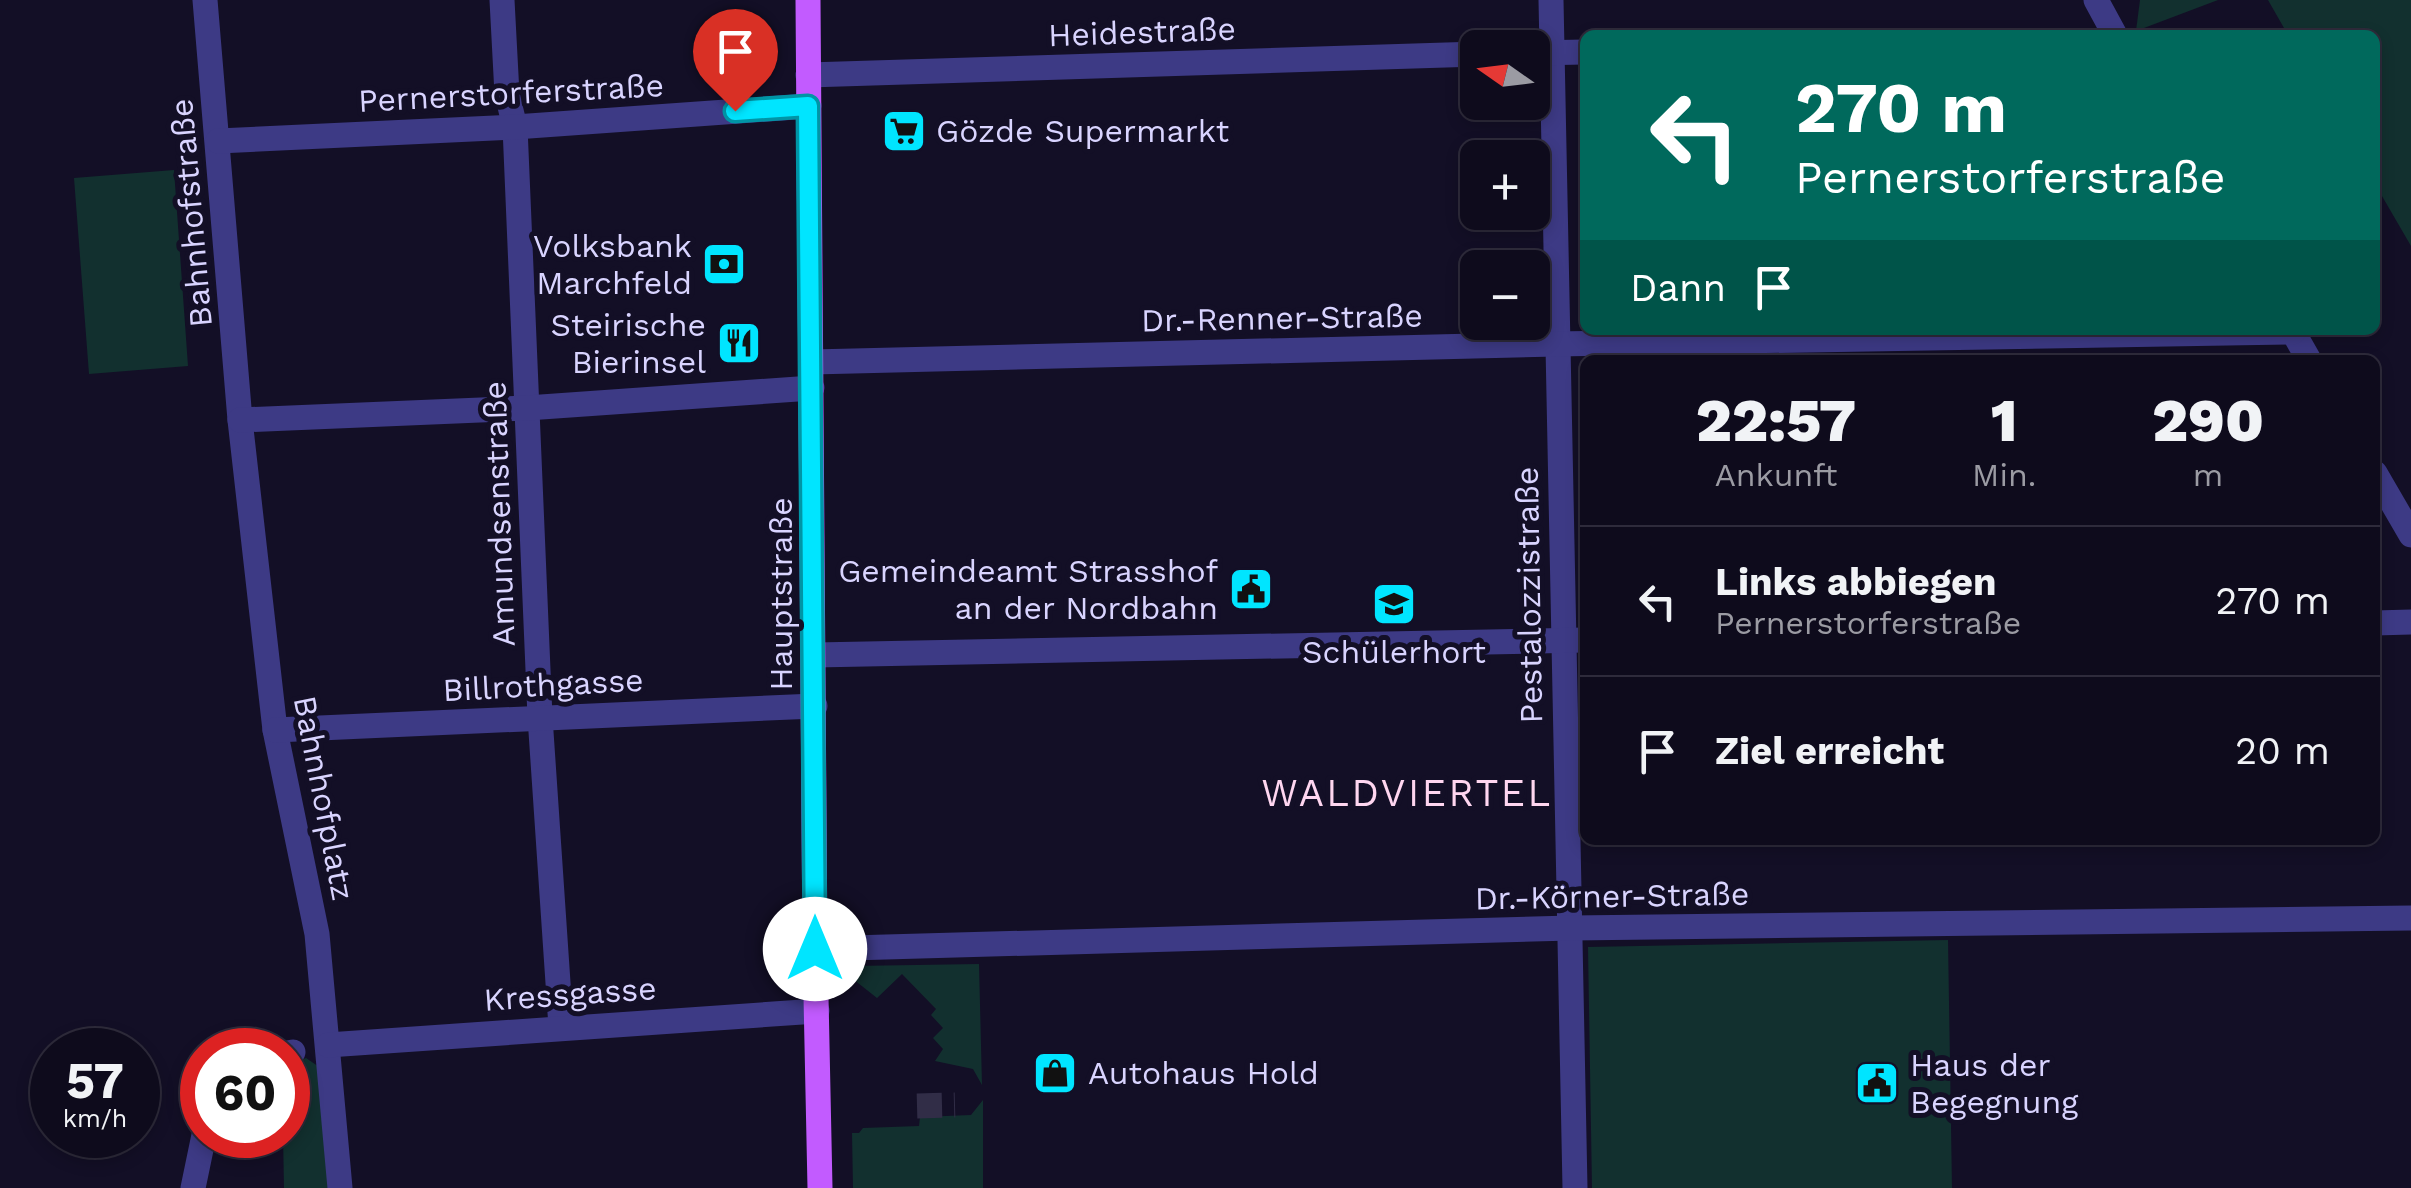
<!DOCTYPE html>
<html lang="de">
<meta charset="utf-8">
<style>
body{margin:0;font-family:"Work Sans",sans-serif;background:#171425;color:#f1f3f6;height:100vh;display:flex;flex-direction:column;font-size:38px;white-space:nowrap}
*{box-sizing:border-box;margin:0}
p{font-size:32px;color:#9b9ba3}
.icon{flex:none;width:55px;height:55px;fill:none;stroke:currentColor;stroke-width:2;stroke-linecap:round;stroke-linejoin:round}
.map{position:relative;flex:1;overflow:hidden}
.panel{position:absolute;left:1580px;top:355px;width:800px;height:490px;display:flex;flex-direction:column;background:#0e0b1c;border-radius:15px;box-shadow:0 5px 15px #0003,0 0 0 2px #2e2b3b}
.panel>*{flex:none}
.guide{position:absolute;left:1580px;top:30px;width:800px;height:305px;border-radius:15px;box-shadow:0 5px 15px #0003,0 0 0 2px #2e2b3b;background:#00695c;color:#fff;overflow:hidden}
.needle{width:65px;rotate:284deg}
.buttons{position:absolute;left:1460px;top:30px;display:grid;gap:20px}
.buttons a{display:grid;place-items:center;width:90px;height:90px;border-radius:15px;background:#0e0b1c;box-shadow:0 5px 15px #0003,0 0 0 2px #2e2b3b;font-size:50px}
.speed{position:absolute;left:30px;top:1028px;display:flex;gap:20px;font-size:50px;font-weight:700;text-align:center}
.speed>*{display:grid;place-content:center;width:130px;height:130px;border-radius:50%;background:#0e0b1c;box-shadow:0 5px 15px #0003,0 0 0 2px #2e2b3b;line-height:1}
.speed small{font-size:25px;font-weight:400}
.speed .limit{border:15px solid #d22;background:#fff;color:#111}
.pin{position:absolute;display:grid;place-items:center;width:85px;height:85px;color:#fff;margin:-102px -42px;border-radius:50% 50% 50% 0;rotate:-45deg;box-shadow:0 0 10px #0007}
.pin .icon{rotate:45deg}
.me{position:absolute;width:110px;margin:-55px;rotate:0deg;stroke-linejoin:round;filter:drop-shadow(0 0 8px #0008)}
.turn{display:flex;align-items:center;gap:35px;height:210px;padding:0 50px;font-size:45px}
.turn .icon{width:130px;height:130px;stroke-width:2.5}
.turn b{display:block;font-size:70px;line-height:85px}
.then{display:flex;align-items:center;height:95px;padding:0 50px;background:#0003;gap:20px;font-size:38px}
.eta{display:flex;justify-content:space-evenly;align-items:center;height:170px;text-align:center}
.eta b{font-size:60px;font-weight:800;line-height:70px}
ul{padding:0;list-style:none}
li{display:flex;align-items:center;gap:30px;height:150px;padding:0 50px;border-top:2px solid #2e2b3b}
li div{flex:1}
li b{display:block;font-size:38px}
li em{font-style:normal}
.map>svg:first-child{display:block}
.green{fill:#12302f}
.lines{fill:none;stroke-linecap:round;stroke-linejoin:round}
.minor-tunnel{stroke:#312d47;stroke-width:25;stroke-dasharray:25 12;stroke-linecap:butt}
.minor{stroke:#3d3a85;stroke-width:25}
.major{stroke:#c25bff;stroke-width:25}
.route-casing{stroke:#0095a6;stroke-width:25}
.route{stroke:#00e5ff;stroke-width:18}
.labels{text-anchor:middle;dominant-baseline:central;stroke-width:10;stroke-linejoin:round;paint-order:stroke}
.street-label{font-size:32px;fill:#d9d4ff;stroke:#130f26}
.poi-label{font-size:32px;fill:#d9d4ff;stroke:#130f26;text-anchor:start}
.quarter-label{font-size:38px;letter-spacing:2.5px;fill:#ffd6f0;stroke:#130f26}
</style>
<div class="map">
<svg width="2411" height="1188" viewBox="0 0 2411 1188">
<rect width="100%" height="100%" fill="#130f26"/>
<g class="green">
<path d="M2140 0H2218L2136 31Z"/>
<path d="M2268 0H2411V246L2375 184V35H2288Z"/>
<path d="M174 170 188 366 89 374 74 178Z"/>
<path d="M1948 940 1952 1188H1592L1588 947Z"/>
<path d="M979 964 982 1085 973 1069 935 1061 943 1049 933 1038 943 1028 931 1015 936 1009 902 974 877 998 853 979V966Z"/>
<path d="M306 1058 325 1071 332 1188H284L283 1135H288V1065Z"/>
<path d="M983 1100V1188H853L852 1133H859L863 1128 919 1126 920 1117 971 1115Z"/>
</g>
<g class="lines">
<path class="minor-tunnel" d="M917 1106 955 1105"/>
<g class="minor">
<path d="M205 0 240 420 275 730 317 934 340 1188"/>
<path d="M502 0 507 94 515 127 540 717 561 1027"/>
<path d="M1551 0 1575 1188"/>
<path d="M2096 0 2115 35"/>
<path d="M1532 53 1585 52"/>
<path d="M808 75 1478 54"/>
<path d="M218 141 515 127 809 106"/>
<path d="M2292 330 2309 360"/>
<path d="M812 362 1556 344 2293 332"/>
<path d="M240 420 527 408 812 388"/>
<path d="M2375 473 2411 535"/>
<path d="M2375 623 2411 622"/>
<path d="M815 655 1585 640"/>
<path d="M275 730 815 706"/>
<path d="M815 949 1571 928 2411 918"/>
<path d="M328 1045 817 1011"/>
<path d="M288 1053 293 1052"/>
<path d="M193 1188 204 1135"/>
</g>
<path class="major" d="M808 0 815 949 820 1188"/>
</g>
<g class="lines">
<g class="route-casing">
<path id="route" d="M735 111 808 106 815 949"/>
</g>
<use href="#route" class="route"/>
</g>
<defs>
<g id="supermarket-square" transform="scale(2.25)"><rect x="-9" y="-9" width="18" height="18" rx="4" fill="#00e5ff" stroke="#130f26"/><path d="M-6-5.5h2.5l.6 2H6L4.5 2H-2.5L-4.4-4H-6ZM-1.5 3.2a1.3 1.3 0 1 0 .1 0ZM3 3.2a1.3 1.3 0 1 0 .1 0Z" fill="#111"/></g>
<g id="bank-square" transform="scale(2.25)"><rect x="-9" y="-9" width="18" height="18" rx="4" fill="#00e5ff" stroke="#130f26"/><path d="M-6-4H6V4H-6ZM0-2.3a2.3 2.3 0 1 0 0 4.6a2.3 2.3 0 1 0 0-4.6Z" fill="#111"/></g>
<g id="restaurant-square" transform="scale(2.25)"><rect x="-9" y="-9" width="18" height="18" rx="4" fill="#00e5ff" stroke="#130f26"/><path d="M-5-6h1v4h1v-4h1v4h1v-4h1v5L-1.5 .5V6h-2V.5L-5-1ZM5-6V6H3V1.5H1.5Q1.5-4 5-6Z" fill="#111"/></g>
<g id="civic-square" transform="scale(2.25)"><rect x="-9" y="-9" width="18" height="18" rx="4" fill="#00e5ff" stroke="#130f26"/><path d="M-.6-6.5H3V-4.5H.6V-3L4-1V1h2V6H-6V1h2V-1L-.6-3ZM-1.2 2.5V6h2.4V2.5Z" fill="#111"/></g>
<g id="school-square" transform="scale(2.25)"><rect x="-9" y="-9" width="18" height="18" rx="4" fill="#00e5ff" stroke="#130f26"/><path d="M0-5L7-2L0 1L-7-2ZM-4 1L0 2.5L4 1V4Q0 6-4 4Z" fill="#111"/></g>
<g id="shop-square" transform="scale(2.25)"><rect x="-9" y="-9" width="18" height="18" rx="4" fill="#00e5ff" stroke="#130f26"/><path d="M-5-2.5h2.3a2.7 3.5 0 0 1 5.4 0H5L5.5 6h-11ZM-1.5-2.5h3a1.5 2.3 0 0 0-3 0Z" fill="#111"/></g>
</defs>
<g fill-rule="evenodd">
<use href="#supermarket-square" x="904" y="131"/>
<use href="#bank-square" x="724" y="264"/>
<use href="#restaurant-square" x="739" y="343"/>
<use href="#civic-square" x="1251" y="589"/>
<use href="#school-square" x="1394" y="604"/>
<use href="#shop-square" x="1055" y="1073"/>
<use href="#civic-square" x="1877" y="1083"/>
</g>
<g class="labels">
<g class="street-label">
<text transform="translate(1142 32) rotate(-2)">Heidestraße</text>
<text transform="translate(511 93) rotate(-3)">Pernerstorferstraße</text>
<text transform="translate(191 213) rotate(-95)">Bahnhofstraße</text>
<text transform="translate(1282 318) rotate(-1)">Dr.-Renner-Straße</text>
<text transform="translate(499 514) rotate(-92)">Amundsenstraße</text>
<text transform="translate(781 594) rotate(-90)">Hauptstraße</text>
<text transform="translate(1529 595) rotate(-91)">Pestalozzistraße</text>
<text transform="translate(543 685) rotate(-3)">Billrothgasse</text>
<text transform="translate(324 798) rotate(79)">Bahnhofplatz</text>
<text transform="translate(1612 896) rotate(-1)">Dr.-Körner-Straße</text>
<text transform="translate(570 994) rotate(-4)">Kressgasse</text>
</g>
<g class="poi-label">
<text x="936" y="131">Gözde Supermarkt</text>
<text x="692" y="246" text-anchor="end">Volksbank<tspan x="692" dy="37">Marchfeld</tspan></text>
<text x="706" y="325" text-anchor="end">Steirische<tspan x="706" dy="37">Bierinsel</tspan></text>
<text x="1218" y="571" text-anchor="end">Gemeindeamt Strasshof<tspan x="1218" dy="37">an der Nordbahn</tspan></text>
<text x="1394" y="652" text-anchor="middle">Schülerhort</text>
<text x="1910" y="1065">Haus der<tspan x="1910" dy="37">Begegnung</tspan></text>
<text x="1088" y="1073">Autohaus Hold</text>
</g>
<g class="quarter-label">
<text x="1407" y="793">WALDVIERTEL</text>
</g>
</g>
</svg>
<div class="buttons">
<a><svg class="needle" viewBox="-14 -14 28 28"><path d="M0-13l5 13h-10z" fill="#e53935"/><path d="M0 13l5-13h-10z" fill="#9b9ba3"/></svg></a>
<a>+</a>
<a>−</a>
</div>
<div class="speed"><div>57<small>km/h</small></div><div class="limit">60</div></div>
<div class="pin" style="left:735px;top:111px;background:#d93025"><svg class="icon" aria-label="arrive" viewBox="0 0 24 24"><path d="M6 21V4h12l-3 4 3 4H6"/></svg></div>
<svg class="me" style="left:815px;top:949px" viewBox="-20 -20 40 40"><circle r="19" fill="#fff"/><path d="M0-13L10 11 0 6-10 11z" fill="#00e5ff"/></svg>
<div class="guide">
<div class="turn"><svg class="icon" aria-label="left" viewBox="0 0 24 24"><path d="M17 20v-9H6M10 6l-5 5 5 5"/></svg><div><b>270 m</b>Pernerstorferstraße</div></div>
<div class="then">Dann<svg class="icon" aria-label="arrive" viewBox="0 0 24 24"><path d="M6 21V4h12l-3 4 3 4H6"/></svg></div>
</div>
<section class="panel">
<div class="eta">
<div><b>22:57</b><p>Ankunft</p></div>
<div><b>1</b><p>Min.</p></div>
<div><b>290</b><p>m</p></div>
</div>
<ul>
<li><svg class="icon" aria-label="left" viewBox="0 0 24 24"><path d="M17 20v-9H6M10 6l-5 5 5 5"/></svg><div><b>Links abbiegen</b><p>Pernerstorferstraße</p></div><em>270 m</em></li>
<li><svg class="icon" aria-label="arrive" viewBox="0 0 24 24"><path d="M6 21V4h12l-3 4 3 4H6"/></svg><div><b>Ziel erreicht</b></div><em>20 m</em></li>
</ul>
</section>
</div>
